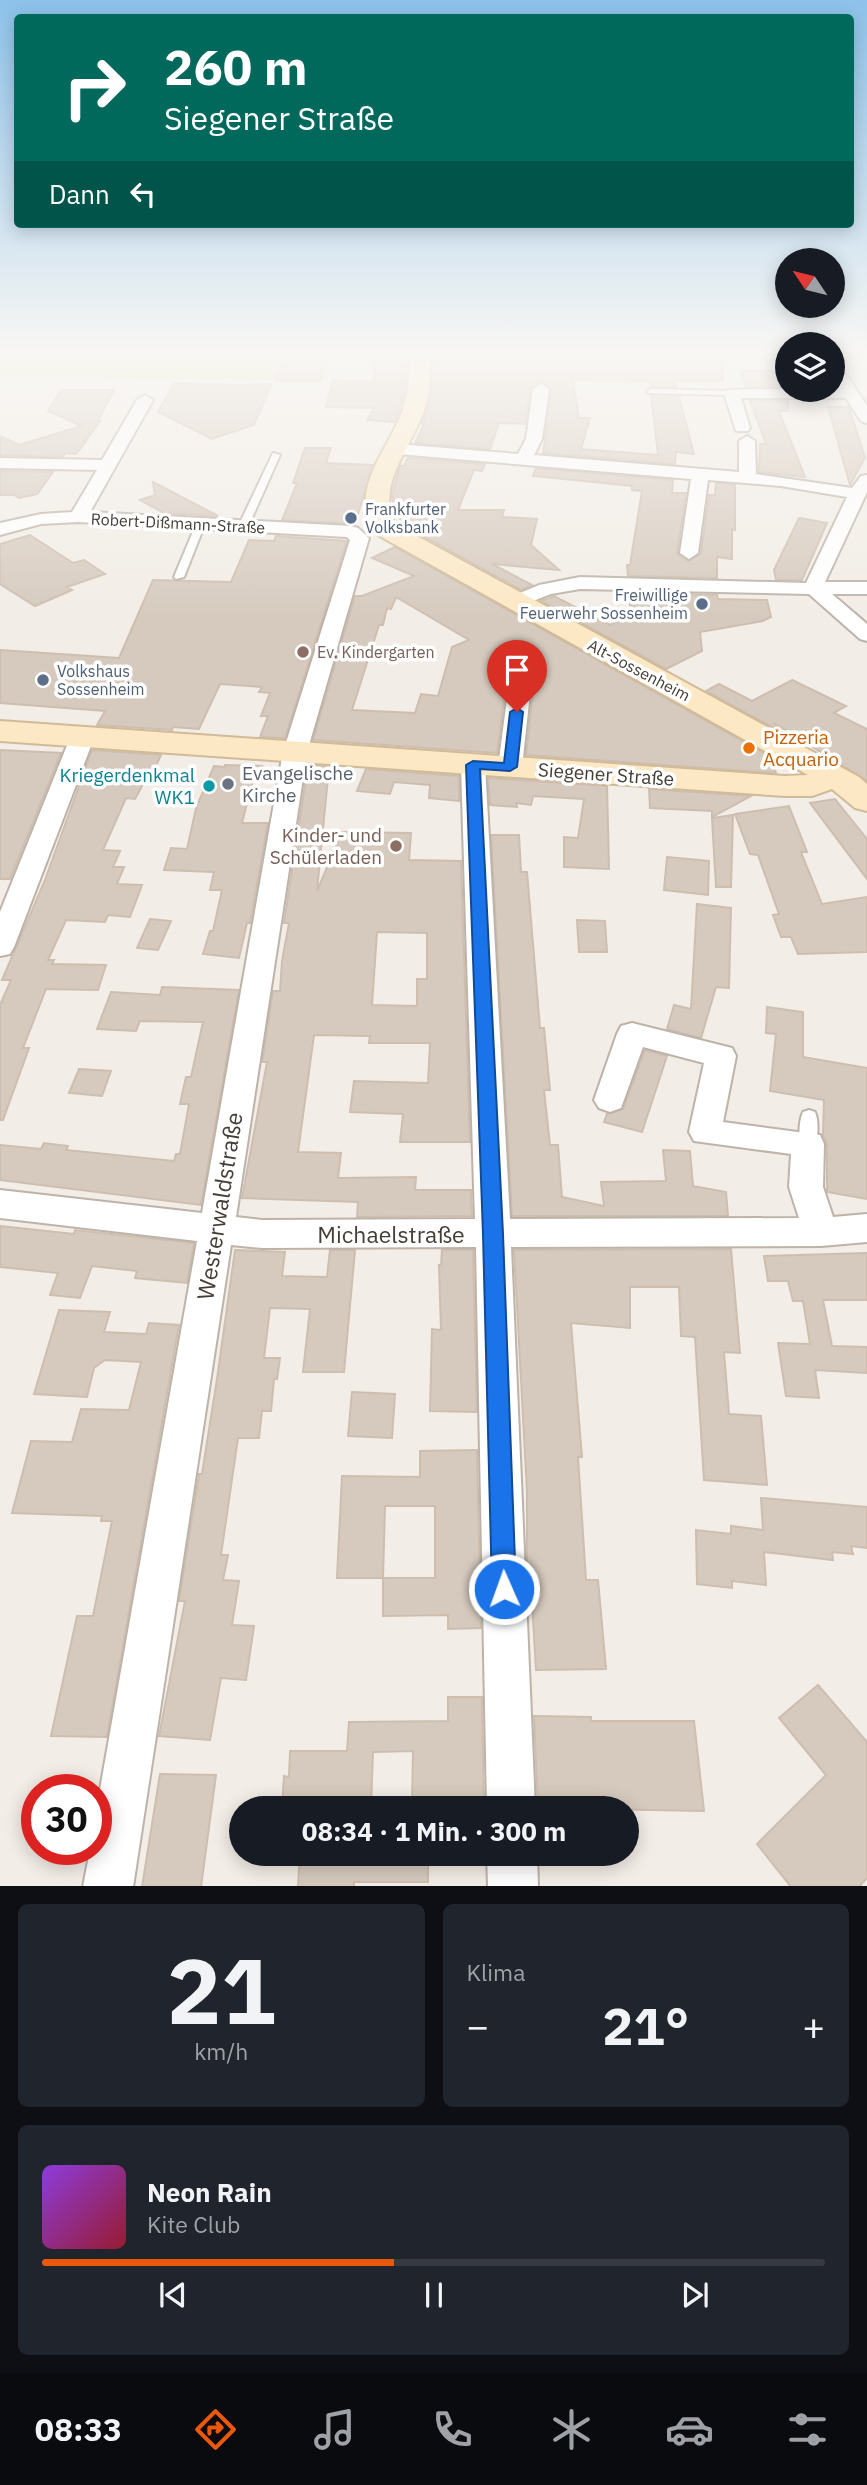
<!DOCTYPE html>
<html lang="de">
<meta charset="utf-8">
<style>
:root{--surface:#171b24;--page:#20242c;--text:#f1f3f6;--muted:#9ea1a6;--line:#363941;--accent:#ea580c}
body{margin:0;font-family:"IBM Plex Sans",sans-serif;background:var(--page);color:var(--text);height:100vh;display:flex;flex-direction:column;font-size:26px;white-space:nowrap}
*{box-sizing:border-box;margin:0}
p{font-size:23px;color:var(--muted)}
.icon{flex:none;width:38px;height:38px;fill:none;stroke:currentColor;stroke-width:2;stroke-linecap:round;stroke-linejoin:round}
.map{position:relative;height:1886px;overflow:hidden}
.panel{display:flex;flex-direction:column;gap:18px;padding:18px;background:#0d0f14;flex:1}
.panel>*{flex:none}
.guide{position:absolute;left:14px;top:14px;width:840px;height:214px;border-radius:7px;box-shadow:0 4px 18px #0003;background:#00695c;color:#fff;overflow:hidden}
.needle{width:46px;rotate:305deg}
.controls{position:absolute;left:775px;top:248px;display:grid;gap:14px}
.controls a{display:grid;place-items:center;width:70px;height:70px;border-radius:50%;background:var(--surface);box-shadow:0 4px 18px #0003;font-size:35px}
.speed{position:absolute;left:21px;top:1774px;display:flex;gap:14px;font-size:35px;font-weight:700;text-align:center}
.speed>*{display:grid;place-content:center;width:91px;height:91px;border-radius:50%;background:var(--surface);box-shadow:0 4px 18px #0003;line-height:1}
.speed .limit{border:10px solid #d22;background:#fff;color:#111}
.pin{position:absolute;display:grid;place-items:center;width:60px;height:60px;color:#fff;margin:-72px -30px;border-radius:50% 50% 50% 0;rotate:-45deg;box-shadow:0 0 7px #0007}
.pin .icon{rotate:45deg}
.me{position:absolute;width:77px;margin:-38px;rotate:358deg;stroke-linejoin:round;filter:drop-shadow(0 0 5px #0008)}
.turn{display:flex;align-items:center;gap:24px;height:147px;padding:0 35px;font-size:32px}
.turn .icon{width:91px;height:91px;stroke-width:2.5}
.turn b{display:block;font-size:49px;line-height:60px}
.then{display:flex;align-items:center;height:66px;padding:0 35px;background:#0003;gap:14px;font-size:26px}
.big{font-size:52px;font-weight:800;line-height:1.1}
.panel .tile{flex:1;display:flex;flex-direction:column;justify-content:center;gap:10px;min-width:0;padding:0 24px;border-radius:10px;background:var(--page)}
.panel .dial{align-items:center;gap:0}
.dial b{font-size:91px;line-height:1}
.song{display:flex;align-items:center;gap:21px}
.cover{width:84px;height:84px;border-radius:10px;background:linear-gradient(135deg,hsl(270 70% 55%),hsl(350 70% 35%))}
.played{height:7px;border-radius:4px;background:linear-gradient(90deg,var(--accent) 45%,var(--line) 45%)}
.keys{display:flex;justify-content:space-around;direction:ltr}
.heat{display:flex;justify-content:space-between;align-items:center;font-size:38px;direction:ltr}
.panel .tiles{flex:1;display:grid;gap:18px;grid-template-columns:1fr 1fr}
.tile:last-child{grid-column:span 2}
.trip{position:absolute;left:229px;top:1796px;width:410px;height:70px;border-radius:35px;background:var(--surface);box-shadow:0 4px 18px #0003;font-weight:800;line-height:70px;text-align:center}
.dock{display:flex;height:112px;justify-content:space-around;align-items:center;background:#090b0e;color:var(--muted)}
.dock .icon{width:49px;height:49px}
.dock .on{color:var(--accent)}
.dock b{font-size:32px;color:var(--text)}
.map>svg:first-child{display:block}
.green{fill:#d3e5b0}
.building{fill:#d6cabe;stroke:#cebeaf;stroke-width:2;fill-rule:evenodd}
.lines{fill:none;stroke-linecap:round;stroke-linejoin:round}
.service-casing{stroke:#bdb3a9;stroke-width:4}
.minor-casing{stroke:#bdb3a9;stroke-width:4}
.secondary-casing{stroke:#d0ba97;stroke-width:4}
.service{fill:#fff;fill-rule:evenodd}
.minor{fill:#fff;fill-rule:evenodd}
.secondary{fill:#fce8c5;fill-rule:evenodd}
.route{fill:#1a73e8;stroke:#114b97;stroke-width:2}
.service-dot{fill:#5c6f8a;stroke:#fff;stroke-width:2.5}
.education-dot{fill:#8d6e63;stroke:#fff;stroke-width:2.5}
.food-dot{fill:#e8710a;stroke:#fff;stroke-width:2.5}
.worship-dot{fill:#6b7280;stroke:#fff;stroke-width:2.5}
.culture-dot{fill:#0f9aa8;stroke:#fff;stroke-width:2.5}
.labels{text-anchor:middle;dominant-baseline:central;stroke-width:7;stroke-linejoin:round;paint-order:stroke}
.far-service-label{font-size:16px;fill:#4e5e75;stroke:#fff;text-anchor:start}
.far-street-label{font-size:16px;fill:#443d35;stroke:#fff}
.far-education-label{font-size:16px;fill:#785e54;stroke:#fff;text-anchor:start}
.food-label{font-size:19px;fill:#c56008;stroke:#fff;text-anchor:start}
.worship-label{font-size:19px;fill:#5b616d;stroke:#fff;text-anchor:start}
.street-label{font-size:19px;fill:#443d35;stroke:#fff}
.culture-label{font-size:19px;fill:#0d838f;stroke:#fff;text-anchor:end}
.education-label{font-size:19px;fill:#785e54;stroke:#fff;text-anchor:end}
.near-street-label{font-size:23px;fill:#443d35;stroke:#fff}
</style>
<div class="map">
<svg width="867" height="1887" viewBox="0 0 867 1887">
<rect width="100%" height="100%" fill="#f2ede6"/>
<path class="green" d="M0,355H329L324,381L0,376Z"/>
<path class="building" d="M286,355H327L320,381H275Z
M377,355H407L404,395L395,422L367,420L374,408L326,407L333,380L373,382Z
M432,355H722L723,381H674L676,387H650L649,381L573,380L579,418H590L581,449L658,455L651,396H679L694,454L676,452L675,464L543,453L552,389L542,382L530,389L525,424L499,423L490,449L415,443L424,424H422L431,395Z
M740,371H788V386L746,387Z
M174,383L237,385L272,384L254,425L212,439L158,412Z
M61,390H114L97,422L100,421L81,448L76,454L65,453L63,457L0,455V436L19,445L82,426L48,411Z
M750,401H788V411H779L805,477L759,472L760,444H766Z
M828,407H849L865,458L850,485Z
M305,448H331L326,463L373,465L355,524L282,520L297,483H293Z
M408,458L485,464L482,471L474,470L458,510H504L502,517L537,519L531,545L559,570L492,564L532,585L521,590L403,525L393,505L392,495L400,466H404Z
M536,468L673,480L672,493H686L677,553L688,561L701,553L709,495H715L716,483L735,485V530L732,529V559L717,557V578L628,576L627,565H630L642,491L632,490V486L533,476Z
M0,471L53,472L37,494L19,498L14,495H0Z
M153,482L218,516L164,513L140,500L155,495Z
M799,518L827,523L802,580H776L774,570Z
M30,535L73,563L84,560L105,574L67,587L72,590L35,606L0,584V544Z
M276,536L347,541L285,738L260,737L268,716H261L270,693L259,692L262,687L220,684L199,729L173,727L172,730L97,725L105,711L0,703V650L119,658L153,580L231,582L249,540L274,541Z
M395,547L769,756L776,773L526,755L534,684L530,678L521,674L511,676L506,684L497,753L313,740L355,596H362L414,576L372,558ZM396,597L469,640L452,647L438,696L421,694L415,713L352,710L379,625H383L387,608L391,609Z
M629,593L717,595L718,599L767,600L771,617L763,621L700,632L702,651L666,669L541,601L554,596L610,625L631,615Z
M792,680L846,706L834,713L867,729V781L774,723L781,732L706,691L719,684L752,701Z
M0,750L61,753L10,879H0Z
M92,750L161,755L151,777H147L135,799L126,798L103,850L120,851L113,867H124L117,884L142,885L130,917L108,915L105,922L66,920L48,960H54L52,964L106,965L98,990L46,989L23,1048H29L3,1120H0V1005L11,980H2L45,880Z
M225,765L262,766L253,780L242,823H268L250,923H247L239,958L203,954L210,931H213L222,890H210L214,872L164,870L171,848L187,849L196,808L214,766L225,767Z
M308,765L329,767L317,891L342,832L411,833L409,860L461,861L470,1142H400L403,1114L350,1112L354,1081L428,1083L430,1043H369L370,1036L314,1035L298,1152L341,1153L338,1178L416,1177L415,1190H471L472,1216L357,1217L358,1202L242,1198L267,1062H262L273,991H280L282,961L289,923H284ZM377,932L427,933V979H417V1006L372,1005Z
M366,769L459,776V801L429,798L430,785L394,782L390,794L357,791Z
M488,778L607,786L609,869L564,867V837L578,838L584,799L533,796L531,805L516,803L517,807L490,805Z
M649,789L751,796L712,817V811L650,808Z
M835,799L867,839V879L810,803Z
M789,806L807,852H801L822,904L867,897V952L798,954L791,937H781L773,915L779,914L758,855L750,854L735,814Z
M733,815L731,887H716L712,818Z
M491,835H519L521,872H527L540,1028H544L550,1090H544L550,1145H558L562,1197L604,1206L601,1182L666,1181L663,1150L690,1151L693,1186L726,1192L728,1216H512Z
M667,857L709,861L708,895L664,890Z
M697,904L731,908L729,988L716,987L701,1038L667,1029L674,1005L691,1009Z
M150,919L171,921L158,950L137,948Z
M577,920L605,921L607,952H579Z
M162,987L239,990L201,1205L0,1180V1145L41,1149L44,1143L68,1146L66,1150L174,1161L176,1154H180L189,1104H180L186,1077H191L203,1022L140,1021L136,1031L97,1029L111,992L160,995Z
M767,1007L803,1012V1057L867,1068V1199L827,1192V1144L823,1135L824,1100L770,1091L776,1034L766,1033Z
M645,1050L667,1056L642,1132L604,1122L607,1114L623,1109Z
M79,1069L111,1071L102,1096L69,1093Z
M0,1226L74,1234L75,1230L194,1243L187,1283L135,1278L137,1271L92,1266L80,1298L50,1295L58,1273L0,1267Z
M731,1249L740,1353L724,1352L729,1414L761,1416L767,1485L704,1480L695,1337L681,1336L679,1287H630V1328L571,1323L582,1457H578L586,1580H598L606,1669L536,1670L530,1566H527V1491L514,1250Z
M235,1250L285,1252L282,1276L327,1277L330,1250H355L344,1372H303L310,1309L270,1308L264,1358H280L277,1379H274L271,1411H262L259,1438H238L221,1555H228L223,1580L239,1581L232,1625L254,1626L246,1680L221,1678L210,1740L159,1736L185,1601H179L199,1474H202L217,1379Z
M442,1250H473L477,1412L430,1411L432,1329L441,1330L439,1265H441Z
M867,1253V1300H823L832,1346L867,1347V1373L815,1370L819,1398L786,1396L778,1343L810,1344L803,1301H793L788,1281H768L764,1256Z
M59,1310L110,1312L104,1332L146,1334L149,1323L179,1325L107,1737L51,1736L77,1616H93L112,1521H101L102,1516L12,1513L31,1441L72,1442L81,1409L129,1410L141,1362L105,1360L94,1368L87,1397L34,1394Z
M352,1392L395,1394L392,1438L348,1436Z
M477,1450L481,1628L448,1629V1615L383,1616V1578H337L342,1476L420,1477V1451ZM385,1506H435V1578H383Z
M761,1498L867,1507V1548L851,1546L853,1554L832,1552L833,1560L764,1552L766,1585L732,1581V1588L697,1584L696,1530L731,1534V1526L763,1530Z
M818,1685L867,1742V1878L859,1887H791L757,1844L826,1775L779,1718Z
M448,1697H482L484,1808H412L413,1751L373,1752L371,1808H282L284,1776L289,1777L290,1751H347L349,1722L448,1721Z
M534,1716L591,1717V1721H694L704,1811L538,1808Z
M160,1774L216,1775L201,1887H142Z
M300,1853H428V1882H354V1887H298Z"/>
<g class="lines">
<defs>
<path id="service" d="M651,389L732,391L736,393L732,395L648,393L647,391Z
M273,453L280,455L248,527L240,529L238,527Z
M197,522L205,524L184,577L176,579L174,577Z
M809,1110L815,1112C819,1121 818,1139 814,1148L808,1150L802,1148C798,1139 799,1121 803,1112Z"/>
<path id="minor" d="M833,361L838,362L867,406V423L861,421L846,398H741L750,428L748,431H736L724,393L727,390L840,388L833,377Z
M541,384L549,389L542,439L534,455L739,472V441L747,436L755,441L756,474L852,488L861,476L867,475V492L825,582H867V594H832L867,624V641L860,639L809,594L580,589L551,594L515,608L508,606L505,602L508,598L539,585L580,577L806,583L847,497L781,486L708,480L698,553L689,559L680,553L691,479L397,454L389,449L397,444L518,454L526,439L533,389Z
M145,395L153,400L90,512L351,526L358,528L369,538L307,752L236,1217L262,1220L475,1219L461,765L465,760H481L485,765L510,1219L799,1218L789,1187L791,1154L694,1141L689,1132L704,1063L643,1047L621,1108L610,1112L599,1108L594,1100L617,1034L621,1026L632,1023L732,1048L736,1056L723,1122L820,1135L824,1144L823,1187L833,1217L867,1214V1242L821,1246L511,1247L535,1808H487L476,1247L262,1248L231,1245L133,1887H83L90,1850H96V1812L197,1241L0,1218V1190L202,1213L283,752L350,540L347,537L78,522L41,524L0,535V523L41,514L72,512L97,470L0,468V458L102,460L137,400Z
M520,677L528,679L531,684L522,767L518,772L510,774L502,772L498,767L509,684L512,679Z
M82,731L90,733L94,738L14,947L10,954L0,956V912L70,738L74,733Z
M487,1853H537L538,1887H488Z"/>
<path id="secondary" d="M409,355H429C431,372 430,391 425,408C413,445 375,485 395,524L859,777L867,784V811L855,808L832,789L812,796H785L0,741V721L785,776L808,775L376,534C346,491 389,450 403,409C409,392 410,373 409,355Z"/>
</defs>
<use href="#service" class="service-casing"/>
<use href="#minor" class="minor-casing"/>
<use href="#secondary" class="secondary-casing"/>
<use href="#service" class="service"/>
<use href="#minor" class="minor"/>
<use href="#secondary" class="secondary"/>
</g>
<linearGradient id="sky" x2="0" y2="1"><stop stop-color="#8dc2ea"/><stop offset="0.57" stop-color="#f9f7f4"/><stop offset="1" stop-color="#f9f7f4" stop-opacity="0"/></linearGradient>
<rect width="867" height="619" fill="url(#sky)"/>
<path class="route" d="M517,708L523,712L517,767L510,771L480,769L503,1234L516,1589L513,1598L504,1601L495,1598L492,1589L483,1234L466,765L473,761L504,763L510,712Z"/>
<g class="service-dot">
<circle cx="351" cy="518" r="7"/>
<circle cx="702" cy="604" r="7"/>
<circle cx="43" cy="680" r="7"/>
</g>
<g class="education-dot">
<circle cx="303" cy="652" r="7"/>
<circle cx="396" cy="846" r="7"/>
</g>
<circle class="food-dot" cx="749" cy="748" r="7"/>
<circle class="worship-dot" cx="228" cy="784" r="7"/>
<circle class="culture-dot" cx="209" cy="786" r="7"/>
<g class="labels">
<g class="far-service-label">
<text x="365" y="509">Frankfurter<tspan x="365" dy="18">Volksbank</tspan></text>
<text x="688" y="595" text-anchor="end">Freiwillige<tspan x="688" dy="18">Feuerwehr Sossenheim</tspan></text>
<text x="57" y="671">Volkshaus<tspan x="57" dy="18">Sossenheim</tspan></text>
</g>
<g class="far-street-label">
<text transform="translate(178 523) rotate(3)">Robert-Dißmann-Straße</text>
<text transform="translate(639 670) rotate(28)">Alt-Sossenheim</text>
</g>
<g class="far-education-label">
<text x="317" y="652">Ev. Kindergarten</text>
</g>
<g class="food-label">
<text x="763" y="737">Pizzeria<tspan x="763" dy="22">Acquario</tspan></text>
</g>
<g class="worship-label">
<text x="242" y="773">Evangelische<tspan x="242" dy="22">Kirche</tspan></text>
</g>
<g class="street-label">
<text transform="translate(606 774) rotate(4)">Siegener Straße</text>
</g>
<g class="culture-label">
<text x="195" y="775">Kriegerdenkmal<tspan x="195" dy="22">WK1</tspan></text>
</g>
<g class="education-label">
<text x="382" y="835">Kinder- und<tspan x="382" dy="22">Schülerladen</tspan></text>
</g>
<g class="near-street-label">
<text transform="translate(219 1206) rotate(-81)">Westerwaldstraße</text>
<text x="391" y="1234">Michaelstraße</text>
</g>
</g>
</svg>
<div class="controls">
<a><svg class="needle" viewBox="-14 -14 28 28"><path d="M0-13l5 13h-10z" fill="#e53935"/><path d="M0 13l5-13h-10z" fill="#9ea1a6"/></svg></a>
<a><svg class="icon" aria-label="layers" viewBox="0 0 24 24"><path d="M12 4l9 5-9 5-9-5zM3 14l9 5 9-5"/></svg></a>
</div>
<div class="speed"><div class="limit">30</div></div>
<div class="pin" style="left:517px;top:712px;background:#d93025"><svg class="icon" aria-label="arrive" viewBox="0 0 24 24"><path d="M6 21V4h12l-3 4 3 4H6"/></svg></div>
<svg class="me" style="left:504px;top:1589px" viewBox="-20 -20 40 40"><circle r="17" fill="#1a73e8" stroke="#fff" stroke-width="3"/><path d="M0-11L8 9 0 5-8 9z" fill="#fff"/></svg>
<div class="trip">08:34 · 1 Min. · 300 m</div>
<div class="guide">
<div class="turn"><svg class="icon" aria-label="right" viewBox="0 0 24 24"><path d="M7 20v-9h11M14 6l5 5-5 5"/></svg><div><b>260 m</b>Siegener Straße</div></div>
<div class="then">Dann<svg class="icon" aria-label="left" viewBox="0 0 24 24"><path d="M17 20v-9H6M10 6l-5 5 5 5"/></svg></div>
</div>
</div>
<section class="panel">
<div class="tiles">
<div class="tile dial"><b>21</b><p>km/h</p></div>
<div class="tile"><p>Klima</p>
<div class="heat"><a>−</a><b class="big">21°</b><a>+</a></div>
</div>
<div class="tile">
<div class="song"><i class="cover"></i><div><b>Neon Rain</b><p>Kite Club</p></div></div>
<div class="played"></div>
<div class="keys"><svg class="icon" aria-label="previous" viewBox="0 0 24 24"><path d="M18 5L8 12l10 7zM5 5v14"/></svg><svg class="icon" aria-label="pause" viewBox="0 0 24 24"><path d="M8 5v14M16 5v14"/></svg><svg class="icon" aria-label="next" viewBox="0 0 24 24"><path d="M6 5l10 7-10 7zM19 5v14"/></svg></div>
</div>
</div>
</section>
<nav class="dock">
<b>08:33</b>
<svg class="icon on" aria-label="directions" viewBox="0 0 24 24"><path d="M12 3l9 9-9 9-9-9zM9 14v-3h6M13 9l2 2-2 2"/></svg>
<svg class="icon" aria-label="music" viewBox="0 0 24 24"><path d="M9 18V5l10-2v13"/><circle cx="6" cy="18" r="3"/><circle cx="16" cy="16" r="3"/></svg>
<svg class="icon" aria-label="phone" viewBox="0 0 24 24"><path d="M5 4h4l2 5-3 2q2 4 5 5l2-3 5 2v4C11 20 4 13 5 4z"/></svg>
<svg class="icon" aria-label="climate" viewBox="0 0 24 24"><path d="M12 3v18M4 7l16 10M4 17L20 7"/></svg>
<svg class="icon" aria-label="car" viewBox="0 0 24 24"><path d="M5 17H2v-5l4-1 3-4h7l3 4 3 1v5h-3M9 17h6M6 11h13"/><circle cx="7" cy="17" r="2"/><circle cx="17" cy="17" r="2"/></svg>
<svg class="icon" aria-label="filters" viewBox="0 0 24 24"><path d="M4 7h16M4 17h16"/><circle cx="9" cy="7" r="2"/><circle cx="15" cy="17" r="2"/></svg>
</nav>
